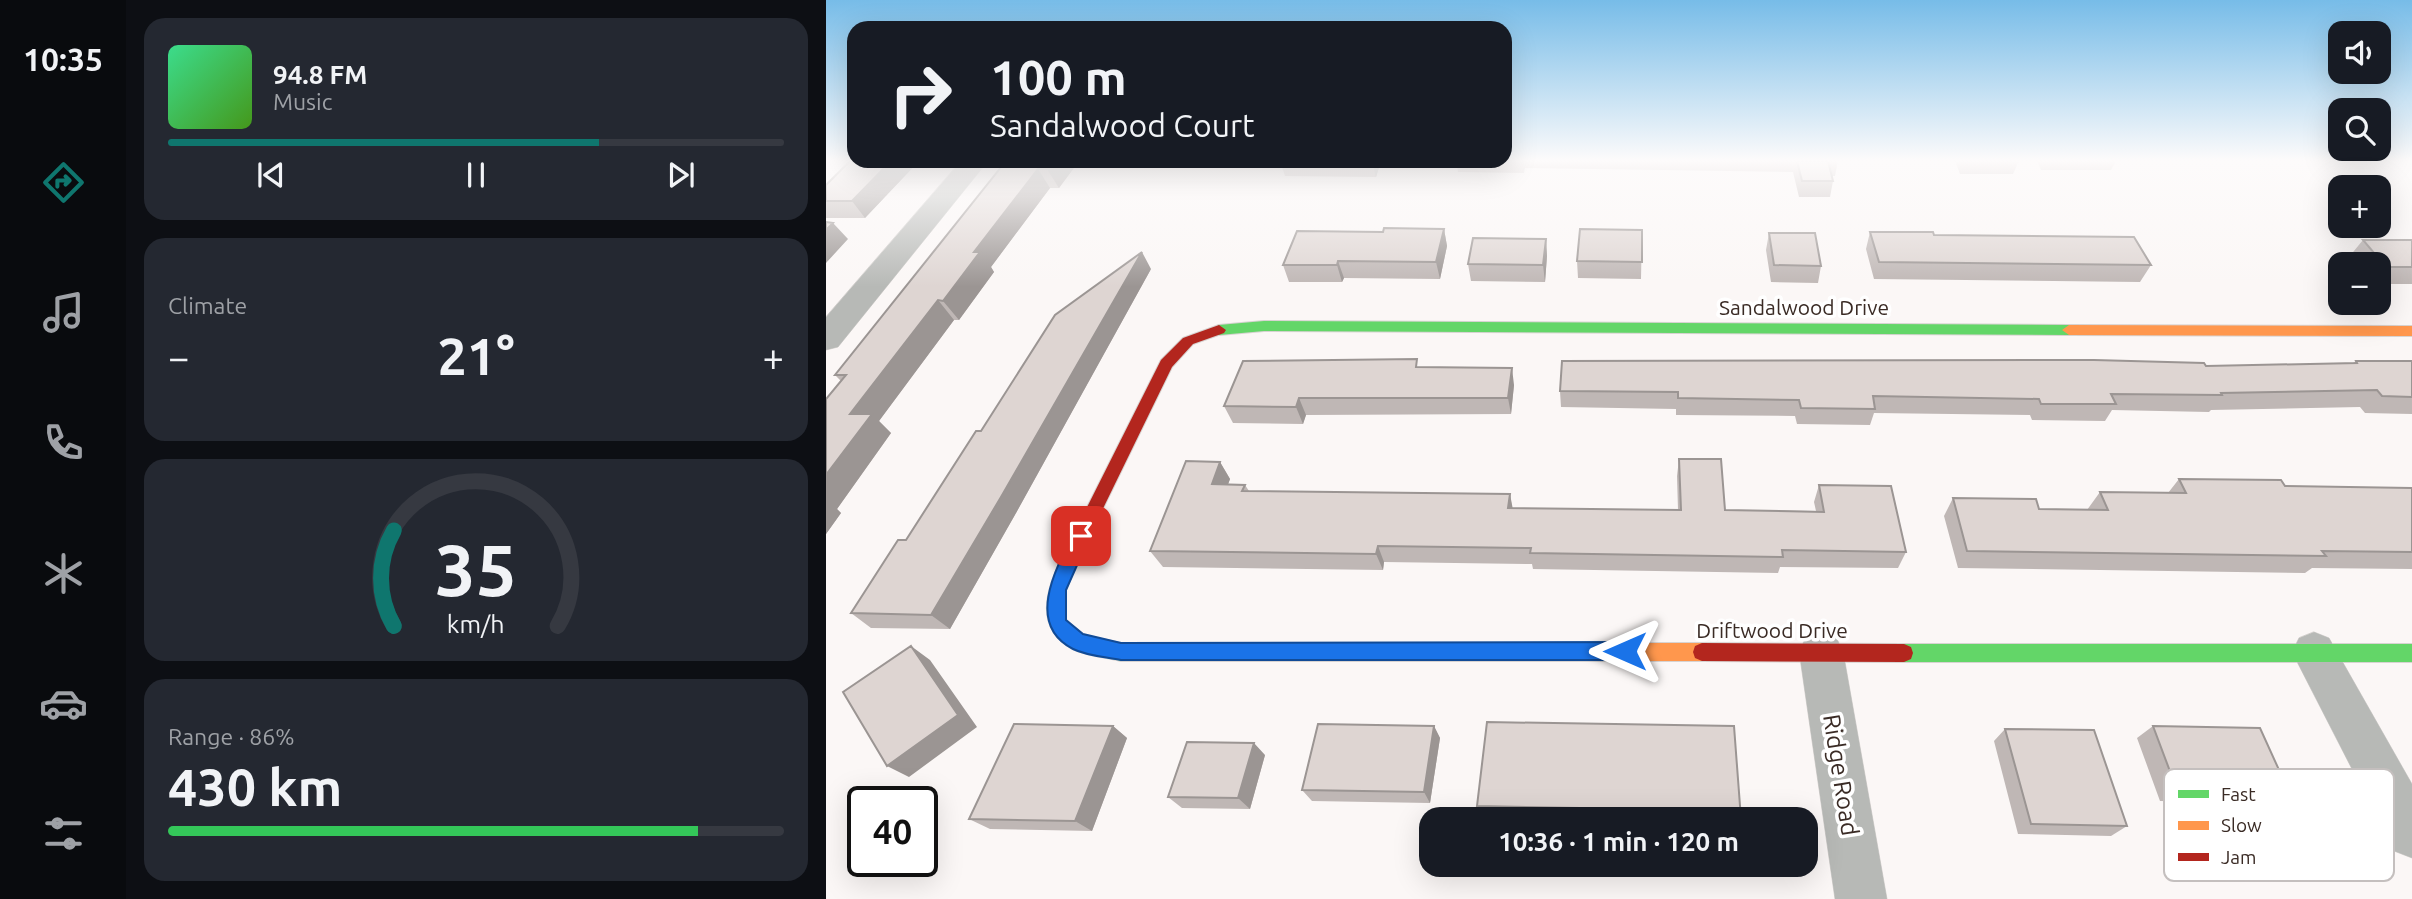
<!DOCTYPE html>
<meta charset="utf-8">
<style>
:root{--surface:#171b24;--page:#242831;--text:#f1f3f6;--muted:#9ea1a6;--line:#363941;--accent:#0f766e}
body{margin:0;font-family:Ubuntu,sans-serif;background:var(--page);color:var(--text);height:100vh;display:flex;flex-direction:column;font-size:26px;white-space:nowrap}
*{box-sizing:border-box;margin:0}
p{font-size:23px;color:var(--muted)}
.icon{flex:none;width:38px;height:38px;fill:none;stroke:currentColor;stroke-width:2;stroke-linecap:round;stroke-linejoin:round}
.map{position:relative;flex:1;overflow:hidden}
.sheet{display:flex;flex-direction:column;gap:18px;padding:18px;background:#0d0f14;width:700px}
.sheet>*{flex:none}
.guide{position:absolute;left:21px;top:21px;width:665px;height:147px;border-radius:21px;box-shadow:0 7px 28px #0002;background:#171b24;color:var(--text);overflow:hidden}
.buttons{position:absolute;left:1502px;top:21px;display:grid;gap:14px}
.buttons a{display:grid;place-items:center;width:63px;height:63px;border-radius:14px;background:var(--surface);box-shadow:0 7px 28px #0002;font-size:35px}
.speed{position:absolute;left:21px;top:786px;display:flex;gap:14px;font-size:35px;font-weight:700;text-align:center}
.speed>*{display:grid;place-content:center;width:91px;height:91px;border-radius:50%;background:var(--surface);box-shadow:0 7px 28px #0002;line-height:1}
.speed .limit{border:4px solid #111;border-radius:10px;background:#fff;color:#111}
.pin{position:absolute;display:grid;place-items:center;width:60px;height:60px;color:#fff;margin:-30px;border-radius:14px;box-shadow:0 4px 10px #0006}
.me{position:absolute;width:77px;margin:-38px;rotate:270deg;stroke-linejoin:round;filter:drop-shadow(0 0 5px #0008)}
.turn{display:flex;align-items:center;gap:24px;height:147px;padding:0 28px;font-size:32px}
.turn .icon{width:91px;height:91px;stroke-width:2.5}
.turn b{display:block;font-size:49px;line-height:60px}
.big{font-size:52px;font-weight:600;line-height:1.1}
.sheet .widget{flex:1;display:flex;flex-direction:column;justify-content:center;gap:10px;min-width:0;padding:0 24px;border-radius:21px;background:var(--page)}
.sheet .dial{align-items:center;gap:0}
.dial svg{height:182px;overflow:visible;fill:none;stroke:var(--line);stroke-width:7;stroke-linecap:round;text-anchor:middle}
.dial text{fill:var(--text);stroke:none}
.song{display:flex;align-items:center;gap:21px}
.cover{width:84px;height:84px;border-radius:10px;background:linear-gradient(135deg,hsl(150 70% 55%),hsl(100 70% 35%))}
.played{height:7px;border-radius:4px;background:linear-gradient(90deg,var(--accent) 70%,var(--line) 70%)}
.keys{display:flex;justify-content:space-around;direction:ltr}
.heat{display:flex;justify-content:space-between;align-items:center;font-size:38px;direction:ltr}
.charge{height:10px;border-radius:5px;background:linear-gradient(90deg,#34c759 86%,var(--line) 0)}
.trip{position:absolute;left:593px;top:807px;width:399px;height:70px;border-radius:21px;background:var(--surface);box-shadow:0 7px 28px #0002;font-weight:600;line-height:70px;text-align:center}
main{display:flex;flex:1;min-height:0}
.tab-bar{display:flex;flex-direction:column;width:126px;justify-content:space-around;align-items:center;background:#090b0e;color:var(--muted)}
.tab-bar .icon{width:49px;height:49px}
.tab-bar .selected{color:var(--accent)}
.tab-bar b{font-size:32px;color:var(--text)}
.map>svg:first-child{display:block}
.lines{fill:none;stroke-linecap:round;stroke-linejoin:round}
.street-casing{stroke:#d7d3d1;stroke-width:1}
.fast-casing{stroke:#d7d3d1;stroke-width:2}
.slow-casing{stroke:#d7d3d1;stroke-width:2}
.jam-casing{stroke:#d7d3d1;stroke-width:2}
.street{fill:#b7b9b6;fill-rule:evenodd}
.fast{fill:#63d668;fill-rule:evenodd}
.slow{fill:#ff974d;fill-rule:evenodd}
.jam{fill:#b3261e;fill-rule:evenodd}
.wall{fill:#bfb7b5}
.shaded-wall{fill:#9b9593}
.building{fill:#ded5d2;stroke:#9b9593;stroke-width:2}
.route{fill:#1a73e8;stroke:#114b97;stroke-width:2}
.labels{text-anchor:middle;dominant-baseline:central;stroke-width:7;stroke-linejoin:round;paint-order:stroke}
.street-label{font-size:21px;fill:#3a2b25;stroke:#fff}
.near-street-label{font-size:24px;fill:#3a2b25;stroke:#fff}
.key{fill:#fff;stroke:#c4bfbe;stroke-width:2}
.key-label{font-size:19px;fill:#3a2b25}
</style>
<main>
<nav class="tab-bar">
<b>10:35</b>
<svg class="icon selected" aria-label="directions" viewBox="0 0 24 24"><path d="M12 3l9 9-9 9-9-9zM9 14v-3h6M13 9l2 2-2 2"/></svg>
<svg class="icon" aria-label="music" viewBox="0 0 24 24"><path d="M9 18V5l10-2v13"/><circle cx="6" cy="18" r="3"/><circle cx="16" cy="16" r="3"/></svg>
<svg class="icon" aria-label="phone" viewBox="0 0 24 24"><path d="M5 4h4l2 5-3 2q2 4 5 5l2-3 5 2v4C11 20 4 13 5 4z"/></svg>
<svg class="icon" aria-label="climate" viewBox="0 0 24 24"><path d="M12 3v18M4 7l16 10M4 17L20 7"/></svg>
<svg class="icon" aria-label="car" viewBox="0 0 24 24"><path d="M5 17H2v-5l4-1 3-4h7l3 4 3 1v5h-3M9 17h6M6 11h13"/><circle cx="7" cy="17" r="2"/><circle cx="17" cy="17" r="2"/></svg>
<svg class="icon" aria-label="filters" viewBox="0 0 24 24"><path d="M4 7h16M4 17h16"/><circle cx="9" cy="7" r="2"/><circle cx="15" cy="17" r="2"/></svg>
</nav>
<section class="sheet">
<div class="widget">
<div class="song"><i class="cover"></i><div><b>94.8 FM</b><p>Music</p></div></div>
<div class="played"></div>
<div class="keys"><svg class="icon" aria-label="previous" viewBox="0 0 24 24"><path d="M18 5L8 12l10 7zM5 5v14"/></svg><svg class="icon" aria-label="pause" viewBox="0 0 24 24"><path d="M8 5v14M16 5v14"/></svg><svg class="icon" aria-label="next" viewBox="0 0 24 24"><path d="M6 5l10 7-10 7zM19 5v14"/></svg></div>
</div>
<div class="widget"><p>Climate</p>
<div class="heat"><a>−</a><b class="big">21°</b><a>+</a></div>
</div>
<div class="widget dial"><svg viewBox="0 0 100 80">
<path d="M14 69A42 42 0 1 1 86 69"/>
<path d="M14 69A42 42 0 0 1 14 27" stroke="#0f766e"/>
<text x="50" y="56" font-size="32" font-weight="700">35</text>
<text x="50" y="72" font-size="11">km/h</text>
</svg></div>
<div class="widget"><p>Range · 86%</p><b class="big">430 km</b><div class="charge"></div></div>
</section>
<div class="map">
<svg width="1586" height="899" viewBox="0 0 1586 899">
<rect width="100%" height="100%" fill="#fbf7f6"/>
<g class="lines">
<defs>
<path id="street" d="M135,161H162L12,347L0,350V317Z
M995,631L1010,637L1017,651L1061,899H1009L973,651L980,637Z
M1488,632L1503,638L1586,784V858L1568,851L1466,652L1473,638Z"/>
<path id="fast" d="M438,321L1243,325L1250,330L1243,335L438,331L393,335L386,330L393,325Z
M242,555L248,558L251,563L240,590V620L257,635L295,643H617L624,646L626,652L624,658L617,661H295C280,657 260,656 247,649C208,628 220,590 236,558Z
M1078,644H1586V662H1078L1071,659L1069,653L1071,647Z"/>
<path id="slow" d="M1243,325L1586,326V336L1243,335L1236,330Z
M617,643H876L883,646L885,652L883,658L876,661H617L610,658L608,652L610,646Z"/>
<path id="jam" d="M393,325L400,330L398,333L367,344L346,367L248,568L242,571L236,568L233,563L335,360L357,338Z
M876,643L1078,644L1085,647L1087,653L1085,659L1078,662L876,661L869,658L867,652L869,646Z"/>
</defs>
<use href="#street" class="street-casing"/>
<use href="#fast" class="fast-casing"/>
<use href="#slow" class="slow-casing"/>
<use href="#jam" class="jam-casing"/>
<use href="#street" class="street"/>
<use href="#fast" class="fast"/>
<use href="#slow" class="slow"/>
<use href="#jam" class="jam"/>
</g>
<path class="wall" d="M24,161H93L39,218H0V185Z
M180,161H253L233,188H224L165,267L168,272L133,320H128L53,421L65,433L11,509L15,513L0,534V399L15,381L9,375Z
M311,161H361L356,168H315Z
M454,161H555L550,177L459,176Z
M630,161H1012L1009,176H1006L1007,181L1004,197H973L967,172L699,168L698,173L632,172Z
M1129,161H1193L1187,174H1134Z
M1211,161H1290L1285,170H1215Z
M618,229L621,246L614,279L518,278L516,282H463L457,265L557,232Z
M816,230L815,279L752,278L751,261Z
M1044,232L1108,235L1325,265L1314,282L1048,279L1040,249Z
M943,233L995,266L992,283L945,282L940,250Z
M720,239L721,256L719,282L645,281L642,264Z
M1537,240H1586V284H1552V264H1530L1523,257Z
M325,269L190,513L124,629L45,628L25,613L80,540L155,431Z
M1530,361H1586V414L1539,413L1534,407L1385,410L1383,412L1286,410L1279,421L1206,420L1204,415L1048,413L1044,425L971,424L969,416L850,415V409L735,407L734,391L1380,366L1527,363Z
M593,367L688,385L685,414L480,415L477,424L407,423L398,406Z
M853,459L899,510L990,511L988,502L993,485L1080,552L1072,568L954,567L952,573L707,569L706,564L558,562L557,570L337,567L324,551L394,462L404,479L402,484L419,485L423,491L684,494L686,508L852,510L851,476Z
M1353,479L1459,486L1586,488V569L1486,568L1479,573L1132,568L1118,516L1127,498L1213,509L1261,510L1274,492L1342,493Z
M661,722L915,819H656L651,806Z
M287,726L301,738L266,831L164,829L143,819Z
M608,726L614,738L604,803L486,801L476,790Z
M1327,726L1463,792L1443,803L1334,801L1311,738Z
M1179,729L1301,826L1285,836L1192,834L1168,741Z
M439,755L424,809L356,808L342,797Z"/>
<path class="shaded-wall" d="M65,161H93L39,218L26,201Z
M227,161H253L233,188L221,169Z
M353,161H361L356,168Z
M546,161H555L550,177Z
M212,169L224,188L165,267L168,272L133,320L117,301L148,252Z
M7,223L22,239L0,263V230Z
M618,229L621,246L614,279L610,262Z
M720,239L721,256L719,282L717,265Z
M316,252L325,269L190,513L124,629L105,615Z
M512,261L518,278L516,282L511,265Z
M112,300L128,320L53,421L65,433L11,509L15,513L0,534V475L24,414Z
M686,368L688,385L685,414L682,398Z
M473,398L480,415L477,424L470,407Z
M394,462L404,479L396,501L386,484Z
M684,494L687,510L682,508Z
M552,546L558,562L557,570L550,554Z
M85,646L104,660L151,727L83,777L61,766Z
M287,726L301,738L266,831L249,821Z
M608,726L614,738L604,803L598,792Z
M428,743L439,755L424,809L412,798Z"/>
<path class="building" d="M24,161H65L26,201H0V185Z
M180,161H227L221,169H212L148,252H154L117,301L112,300L24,414H46L0,475V399L20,375H9Z
M971,161H1002L1007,181H976Z
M0,222L7,223L0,230Z
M558,228L618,229L610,262L512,261L511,265H457L471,231L557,232Z
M754,229L816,230V262L751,261Z
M1044,232H1107L1108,235L1308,237L1325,265L1053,262Z
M943,233H989L995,266L948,265Z
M647,238L720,239L717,265L642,264Z
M1537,240H1586V267H1560Z
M316,252L175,497L105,615L25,613L72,540H80L150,431H155L229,315Z
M591,359L590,367L686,368L682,398H473L470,407L398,406L417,361Z
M1268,360L1378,363L1380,366L1531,363L1530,361H1586V397L1556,396L1551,390L1395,393L1396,395L1285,394L1290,404H1215L1213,399L1047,396L1049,409L975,408L973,400L852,398V392L734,391L736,361Z
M853,459H895L899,510L998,512L993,485L1065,486L1080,552L956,550L957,557L704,553L705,548L552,546L550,554L324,551L360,461L394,462L386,484L419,485L416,491L684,494L682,508L855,510Z
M1353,479L1455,480L1459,486L1586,488V552L1496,551L1500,556L1141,551L1127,498L1210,499L1213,509L1282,510L1274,492L1360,493Z
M85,646L132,715L61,766L17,692Z
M661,722L908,726L915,819H809V809L651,806Z
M188,724L287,726L249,821L143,819Z
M492,724L608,726L598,792L476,790Z
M1327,726L1434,728L1463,792L1351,790Z
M1179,729L1268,730L1301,826L1205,824Z
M361,742L428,743L412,798L342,797Z"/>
<linearGradient id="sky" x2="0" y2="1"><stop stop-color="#77bce8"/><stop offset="0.56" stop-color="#fdfbfb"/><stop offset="1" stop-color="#fdfbfb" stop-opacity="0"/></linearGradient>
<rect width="1586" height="287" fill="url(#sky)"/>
<path class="route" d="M255,528L261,531L264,536L240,590V620L257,634L295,643L799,642L805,645L808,651L805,657L799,660H295C280,657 261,656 247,649C198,624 231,566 249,531Z"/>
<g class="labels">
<g class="street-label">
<text x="978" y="307">Sandalwood Drive</text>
<text x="946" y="630">Driftwood Drive</text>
</g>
<g class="near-street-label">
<text transform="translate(1015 775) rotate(81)">Ridge Road</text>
</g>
</g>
<rect x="1338" y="769" width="230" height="112" rx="10" class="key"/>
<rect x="1352" y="790" width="31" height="8" fill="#63d668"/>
<rect x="1352" y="821" width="31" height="9" fill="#ff974d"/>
<rect x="1352" y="853" width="31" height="8" fill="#b3261e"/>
<g class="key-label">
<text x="1395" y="801">Fast</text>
<text x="1395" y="832">Slow</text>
<text x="1395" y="864">Jam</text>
</g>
</svg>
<div class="buttons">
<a><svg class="icon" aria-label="sound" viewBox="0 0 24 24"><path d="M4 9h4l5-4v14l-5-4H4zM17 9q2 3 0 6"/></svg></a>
<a><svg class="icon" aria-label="search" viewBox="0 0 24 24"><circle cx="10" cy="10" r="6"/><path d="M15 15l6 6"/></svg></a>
<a>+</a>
<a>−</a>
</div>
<div class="speed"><div class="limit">40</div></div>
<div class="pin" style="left:255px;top:536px;background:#d93025"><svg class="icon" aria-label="arrive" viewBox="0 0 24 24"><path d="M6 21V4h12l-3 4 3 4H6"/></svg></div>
<svg class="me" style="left:799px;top:651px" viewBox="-20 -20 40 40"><path d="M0-17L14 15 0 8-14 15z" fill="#1a73e8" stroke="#fff" stroke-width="4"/></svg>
<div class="trip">10:36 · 1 min · 120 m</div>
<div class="guide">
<div class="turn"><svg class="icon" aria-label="right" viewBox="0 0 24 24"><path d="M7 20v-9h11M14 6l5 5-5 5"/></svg><div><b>100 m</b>Sandalwood Court</div></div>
</div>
</div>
</main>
